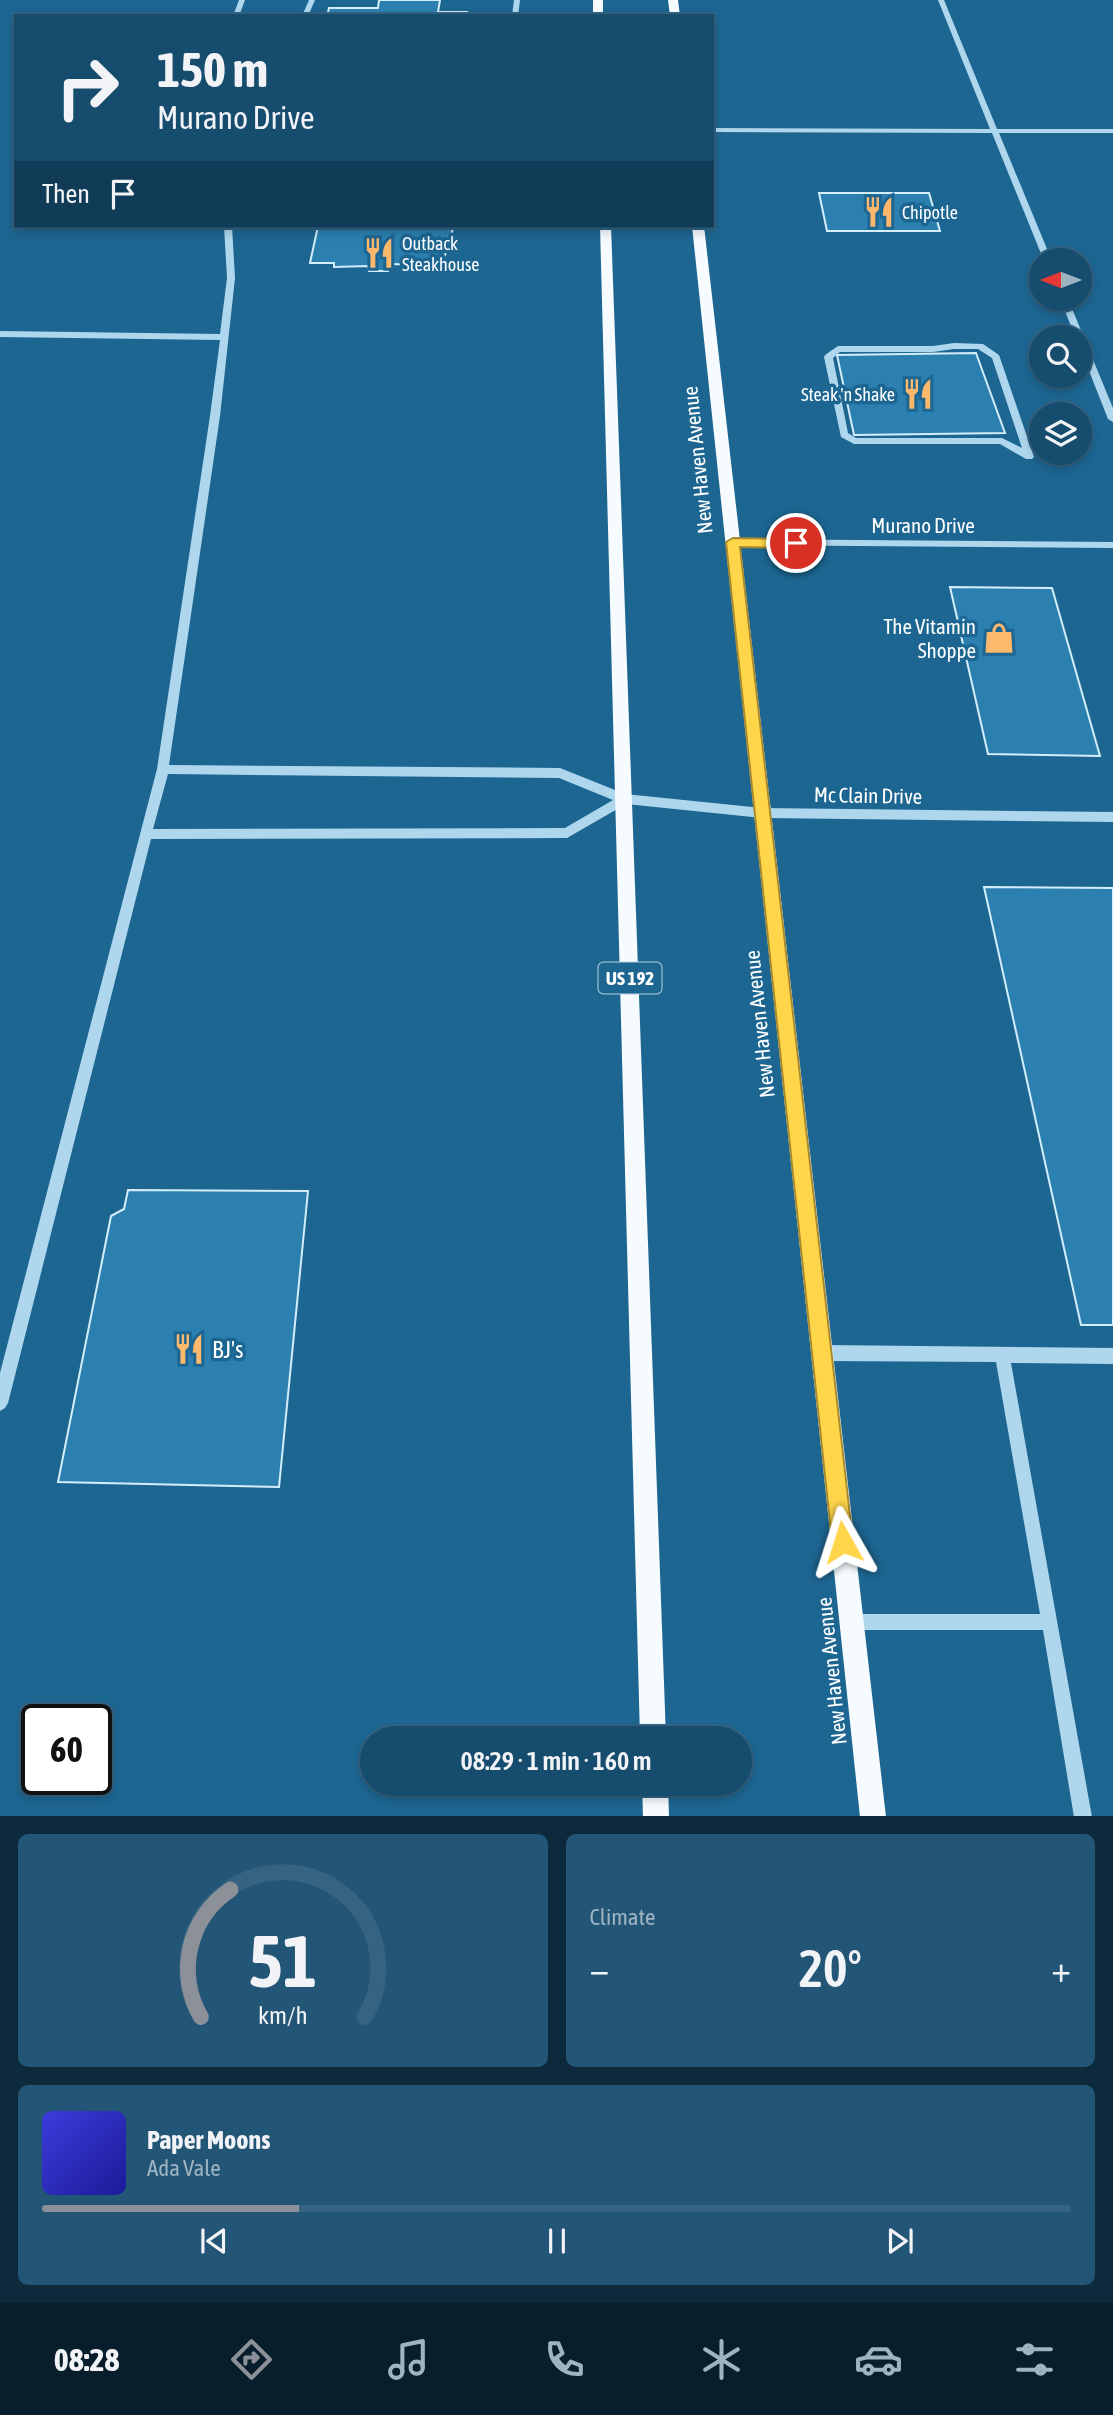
<!DOCTYPE html>
<meta charset="utf-8">
<style>
:root{--surface:#164c6e;--page:#235676;--text:#f1f3f6;--muted:#9eb4c2;--line:#356381;--accent:#8c9099}
body{margin:0;font-family:"Asap Condensed",sans-serif;background:var(--page);color:var(--text);height:100vh;display:flex;flex-direction:column;font-size:26px;white-space:nowrap}
*{box-sizing:border-box;margin:0}
p{font-size:23px;color:var(--muted)}
.icon{flex:none;width:38px;height:38px;fill:none;stroke:currentColor;stroke-width:2;stroke-linecap:round;stroke-linejoin:round}
.map{position:relative;height:1816px;overflow:hidden}
.sheet{display:flex;flex-direction:column;gap:18px;padding:18px;background:#0c2a3c;flex:1}
.sheet>*{flex:none}
.guide{position:absolute;left:14px;top:14px;width:700px;height:214px;border-radius:0px;box-shadow:0 4px 10px #0003,0 0 0 2px var(--line);background:#164c6e;color:var(--text);overflow:hidden}
.needle{width:46px;rotate:270deg}
.fabs{position:absolute;left:1029px;top:248px;display:grid;gap:14px}
.fabs a{display:grid;place-items:center;width:63px;height:63px;border-radius:50%;background:var(--surface);box-shadow:0 4px 10px #0003,0 0 0 2px var(--line);font-size:35px}
.speed{position:absolute;left:21px;top:1704px;display:flex;gap:14px;font-size:35px;font-weight:700;text-align:center}
.speed>*{display:grid;place-content:center;width:91px;height:91px;border-radius:50%;background:var(--surface);box-shadow:0 4px 10px #0003,0 0 0 2px var(--line);line-height:1}
.speed .limit{border:4px solid #111;border-radius:10px;background:#fff;color:#111}
.pin{position:absolute;display:grid;place-items:center;width:60px;height:60px;color:#fff;margin:-30px;border:4px solid #fff;border-radius:50%;box-shadow:0 2px 7px #0007}
.me{position:absolute;width:77px;margin:-38px;rotate:354deg;stroke-linejoin:round;filter:drop-shadow(0 0 5px #0008)}
.turn{display:flex;align-items:center;gap:24px;height:147px;padding:0 28px;font-size:32px}
.turn .icon{width:91px;height:91px;stroke-width:2.5}
.turn b{display:block;font-size:49px;line-height:60px}
.then{display:flex;align-items:center;height:66px;padding:0 28px;background:#0003;gap:14px;font-size:26px}
.big{font-size:52px;font-weight:600;line-height:1.1}
.sheet .card{flex:1;display:flex;flex-direction:column;justify-content:center;gap:10px;min-width:0;padding:0 24px;border-radius:10px;background:var(--page)}
.sheet .dial{align-items:center;gap:0}
.dial svg{height:182px;overflow:visible;fill:none;stroke:var(--line);stroke-width:7;stroke-linecap:round;text-anchor:middle}
.dial text{fill:var(--text);stroke:none}
.song{display:flex;align-items:center;gap:21px}
.cover{width:84px;height:84px;border-radius:10px;background:linear-gradient(135deg,hsl(240 70% 55%),hsl(240 70% 35%))}
.played{height:7px;border-radius:4px;background:linear-gradient(90deg,var(--accent) 25%,var(--line) 25%)}
.keys{display:flex;justify-content:space-around;direction:ltr}
.heat{display:flex;justify-content:space-between;align-items:center;font-size:38px;direction:ltr}
.sheet .tiles{flex:1;display:grid;gap:18px;grid-template-columns:1fr 1fr}
.card:last-child{grid-column:span 2}
.trip{position:absolute;left:360px;top:1726px;width:392px;height:70px;border-radius:35px;background:var(--surface);box-shadow:0 4px 10px #0003,0 0 0 2px var(--line);font-weight:600;line-height:70px;text-align:center}
.tabs{display:flex;height:112px;justify-content:space-around;align-items:center;background:#091e2c;color:var(--muted)}
.tabs .icon{width:49px;height:49px}
.tabs .selected{color:var(--accent)}
.tabs b{font-size:32px;color:var(--text)}
.map>svg:first-child{display:block}
.building{fill:#2c80b0;stroke:#d4edfa;stroke-width:2}
.lines{fill:none;stroke-linecap:round;stroke-linejoin:round}
.minor{fill:#aed7ee;fill-rule:evenodd}
.major{fill:#f5fbff;fill-rule:evenodd}
.route{fill:#ffd54a;stroke:#a68a30;stroke-width:2}
.labels{text-anchor:middle;dominant-baseline:central;stroke-width:7;stroke-linejoin:round;paint-order:stroke}
.far-poi-label{font-size:18px;fill:#fff;stroke:#1d6692;text-anchor:start}
.shield{fill:#1d6692;stroke:#bbd1de;stroke-width:2}
.shield-label{font-size:19px;font-weight:bold;fill:#fff}
.street-label{font-size:21px;fill:#fff;stroke:#1d6692}
.poi-label{font-size:21px;fill:#fff;stroke:#1d6692;text-anchor:end}
.near-poi-label{font-size:24px;fill:#fff;stroke:#1d6692;text-anchor:start}
</style>
<div class="map">
<svg width="1113" height="1817" viewBox="0 0 1113 1817">
<rect width="100%" height="100%" fill="#1d6692"/>
<path class="building" d="M379,0H440L438,12H467L466,16H327L329,8H378Z
M819,193H929L940,231H827Z
M318,226H453L452,233L447,238L449,245L441,265L389,264L388,271H369L368,266L334,267V263H310Z
M976,353L1005,433L854,435L837,355Z
M950,587L1052,588L1100,756L988,754Z
M984,887L1113,888V1325H1081Z
M128,1190L308,1191L279,1487L58,1482L111,1216L124,1209Z"/>
<g class="lines">
<path class="minor" d="M239,0H245L239,16H233Z
M309,0H315L308,16H302Z
M514,0H520L518,16H512Z
M938,0H944L997,129H1113V133H999L1052,261H1044L992,133L712,132V128L990,129Z
M224,226H232L235,278L220,416L169,765L560,768L625,794L762,808L1113,812V822L762,818L626,804L567,838L151,839L8,1403L5,1408L0,1411V1373L157,769L210,416L220,340L0,337V331L220,334L227,278ZM168,774L559,778L613,800L565,828L153,829Z
M1060,299H1068L1113,408V422L1108,419L1080,348V338H1076Z
M954,343L983,344L999,355L1034,457L1032,459H1026L1000,444H854L841,437L824,357L825,355L838,346H933ZM954,349H978L992,358L1022,448L1002,438H856L848,433L833,358L840,352H933Z
M733,539L1113,542V548L733,545L728,542Z
M822,1345L1113,1348V1364L1011,1363L1092,1817H1074L1043,1630H852L846,1628L844,1622L846,1616L852,1614H1040L996,1362L822,1361L817,1358L814,1353L817,1348Z"/>
<path class="major" d="M593,0H603V16H593Z
M668,0H678L680,16H670Z
M600,226H611L666,1738H640Z
M692,226H704L886,1817H860Z
M642,1783H668L669,1817H643Z"/>
</g>
<path class="route" d="M733,538L796,539L802,543L796,548L740,547L853,1542L850,1549L843,1552L835,1549L832,1542L726,542Z"/>
<defs>
<symbol id="restaurant-bare" viewBox="-9 -9 18 18"><path d="M-5-6h1v4h1v-4h1v4h1v-4h1v5L-1.5 .5V6h-2V.5L-5-1ZM5-6V6H3V1.5H1.5Q1.5-4 5-6Z" fill="#feb86c" stroke="#1d6692" stroke-width="2.5" paint-order="stroke"/></symbol>
<symbol id="shop-bare" viewBox="-9 -9 18 18"><path d="M-5-2.5h2.3a2.7 3.5 0 0 1 5.4 0H5L5.5 6h-11ZM-1.5-2.5h3a1.5 2.3 0 0 0-3 0Z" fill="#feb86c" stroke="#1d6692" stroke-width="2.5" paint-order="stroke"/></symbol>
</defs>
<g fill-rule="evenodd">
<use href="#restaurant-bare" x="857" y="190" width="44" height="44"/>
<use href="#restaurant-bare" x="357" y="231" width="44" height="44"/>
<use href="#restaurant-bare" x="896" y="372" width="44" height="44"/>
<use href="#shop-bare" x="977" y="616" width="44" height="44"/>
<use href="#restaurant-bare" x="167" y="1327" width="44" height="44"/>
</g>
<g class="labels">
<g class="far-poi-label">
<text x="902" y="212">Chipotle</text>
<text x="402" y="243">Outback<tspan x="402" dy="21">Steakhouse</tspan></text>
<text x="895" y="394" text-anchor="end">Steak 'n Shake</text>
</g>
<rect class="shield" x="598.5" y="962.5" width="63" height="31" rx="5"/>
<g class="shield-label">
<text x="630" y="978">US 192</text>
</g>
<g class="street-label">
<text transform="translate(697 460) rotate(-96)">New Haven Avenue</text>
<text x="923" y="525">Murano Drive</text>
<text transform="translate(868 795) rotate(1)">Mc Clain Drive</text>
<text transform="translate(759 1024) rotate(-96)">New Haven Avenue</text>
<text transform="translate(831 1671) rotate(-96)">New Haven Avenue</text>
</g>
<g class="poi-label">
<text x="976" y="626">The Vitamin<tspan x="976" dy="24">Shoppe</tspan></text>
</g>
<g class="near-poi-label">
<text x="212" y="1349">BJ's</text>
</g>
</g>
</svg>
<div class="fabs">
<a><svg class="needle" viewBox="-14 -14 28 28"><path d="M0-13l5 13h-10z" fill="#e53935"/><path d="M0 13l5-13h-10z" fill="#9eb4c2"/></svg></a>
<a><svg class="icon" aria-label="search" viewBox="0 0 24 24"><circle cx="10" cy="10" r="6"/><path d="M15 15l6 6"/></svg></a>
<a><svg class="icon" aria-label="layers" viewBox="0 0 24 24"><path d="M12 4l9 5-9 5-9-5zM3 14l9 5 9-5"/></svg></a>
</div>
<div class="speed"><div class="limit">60</div></div>
<div class="pin" style="left:796px;top:543px;background:#d93025"><svg class="icon" aria-label="arrive" viewBox="0 0 24 24"><path d="M6 21V4h12l-3 4 3 4H6"/></svg></div>
<svg class="me" style="left:843px;top:1542px" viewBox="-20 -20 40 40"><path d="M0-17L14 15 0 8-14 15z" fill="#ffd54a" stroke="#fff" stroke-width="4"/></svg>
<div class="trip">08:29 · 1 min · 160 m</div>
<div class="guide">
<div class="turn"><svg class="icon" aria-label="right" viewBox="0 0 24 24"><path d="M7 20v-9h11M14 6l5 5-5 5"/></svg><div><b>150 m</b>Murano Drive</div></div>
<div class="then">Then<svg class="icon" aria-label="arrive" viewBox="0 0 24 24"><path d="M6 21V4h12l-3 4 3 4H6"/></svg></div>
</div>
</div>
<section class="sheet">
<div class="tiles">
<div class="card dial"><svg viewBox="0 0 100 80">
<path d="M14 69A42 42 0 1 1 86 69"/>
<path d="M14 69A42 42 0 0 1 27 13" stroke="#8c9099"/>
<text x="50" y="56" font-size="32" font-weight="700">51</text>
<text x="50" y="72" font-size="11">km/h</text>
</svg></div>
<div class="card"><p>Climate</p>
<div class="heat"><a>−</a><b class="big">20°</b><a>+</a></div>
</div>
<div class="card">
<div class="song"><i class="cover"></i><div><b>Paper Moons</b><p>Ada Vale</p></div></div>
<div class="played"></div>
<div class="keys"><svg class="icon" aria-label="previous" viewBox="0 0 24 24"><path d="M18 5L8 12l10 7zM5 5v14"/></svg><svg class="icon" aria-label="pause" viewBox="0 0 24 24"><path d="M8 5v14M16 5v14"/></svg><svg class="icon" aria-label="next" viewBox="0 0 24 24"><path d="M6 5l10 7-10 7zM19 5v14"/></svg></div>
</div>
</div>
</section>
<nav class="tabs">
<b>08:28</b>
<svg class="icon selected" aria-label="directions" viewBox="0 0 24 24"><path d="M12 3l9 9-9 9-9-9zM9 14v-3h6M13 9l2 2-2 2"/></svg>
<svg class="icon" aria-label="music" viewBox="0 0 24 24"><path d="M9 18V5l10-2v13"/><circle cx="6" cy="18" r="3"/><circle cx="16" cy="16" r="3"/></svg>
<svg class="icon" aria-label="phone" viewBox="0 0 24 24"><path d="M5 4h4l2 5-3 2q2 4 5 5l2-3 5 2v4C11 20 4 13 5 4z"/></svg>
<svg class="icon" aria-label="climate" viewBox="0 0 24 24"><path d="M12 3v18M4 7l16 10M4 17L20 7"/></svg>
<svg class="icon" aria-label="car" viewBox="0 0 24 24"><path d="M5 17H2v-5l4-1 3-4h7l3 4 3 1v5h-3M9 17h6M6 11h13"/><circle cx="7" cy="17" r="2"/><circle cx="17" cy="17" r="2"/></svg>
<svg class="icon" aria-label="filters" viewBox="0 0 24 24"><path d="M4 7h16M4 17h16"/><circle cx="9" cy="7" r="2"/><circle cx="15" cy="17" r="2"/></svg>
</nav>
